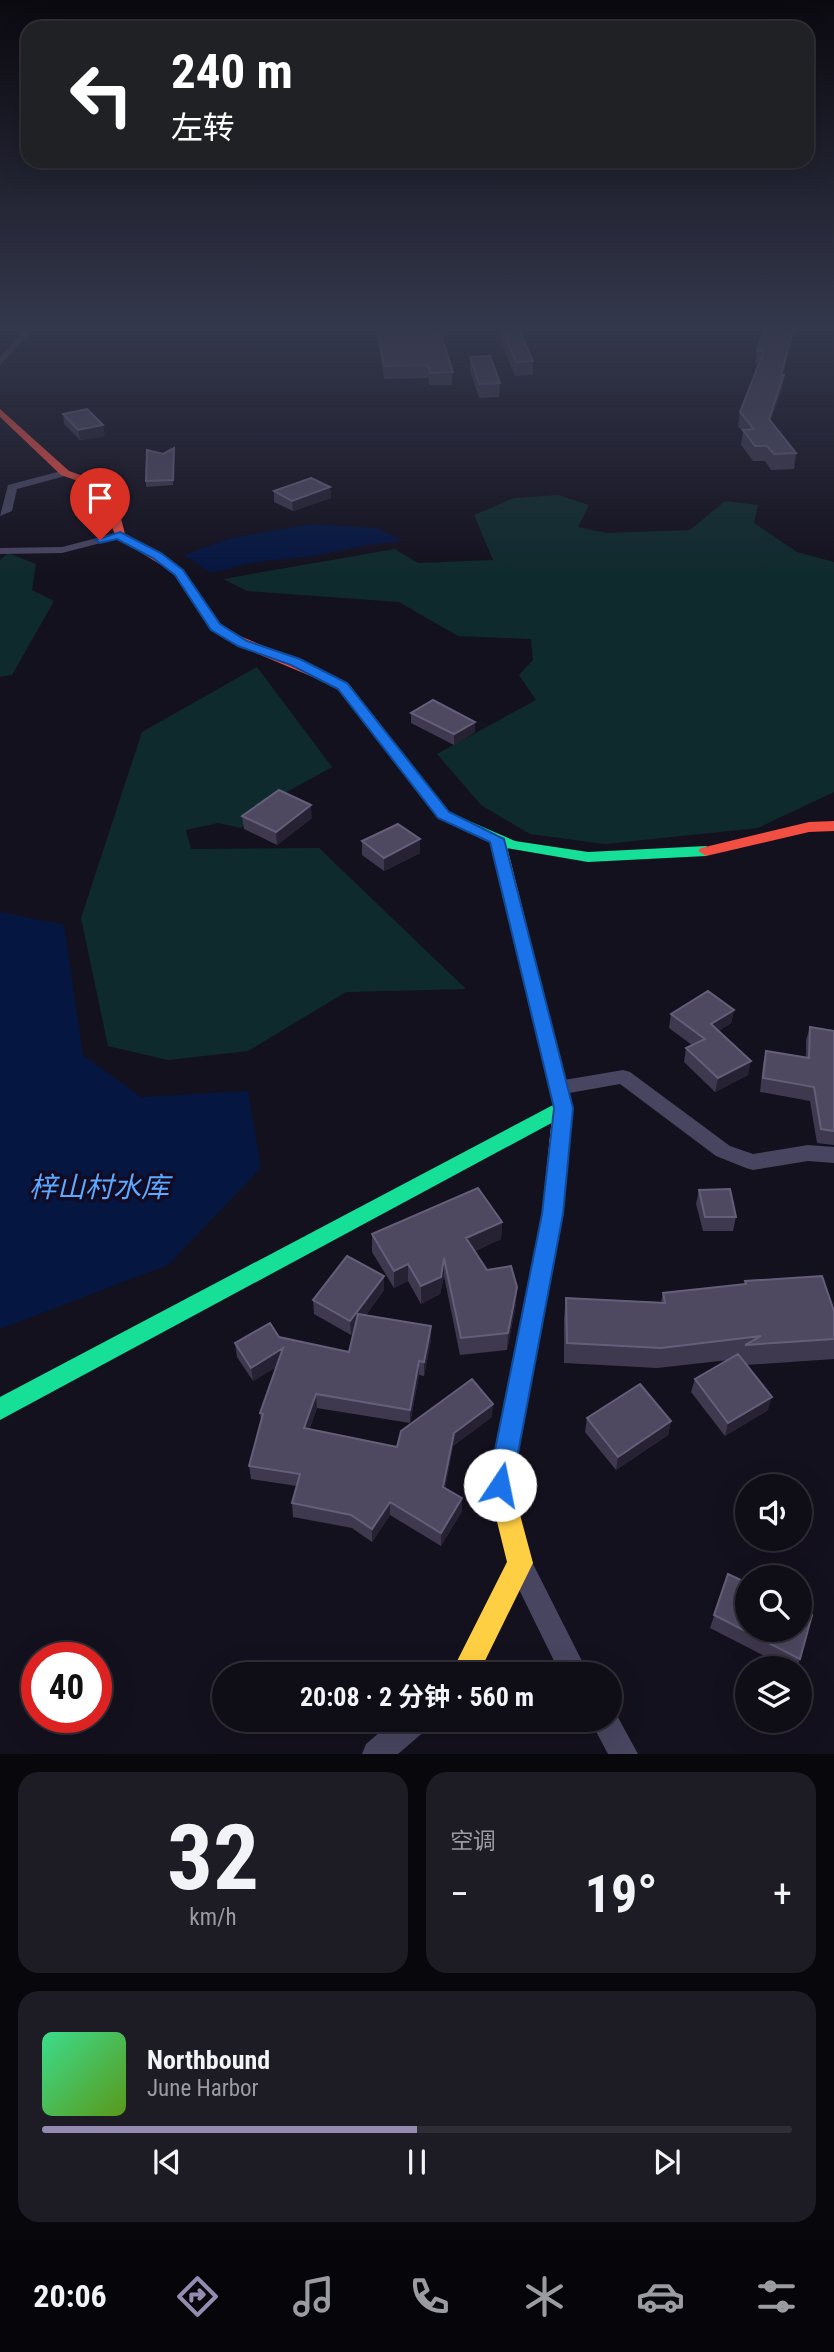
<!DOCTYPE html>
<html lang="zh">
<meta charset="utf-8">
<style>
:root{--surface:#0f0d16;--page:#1d1b23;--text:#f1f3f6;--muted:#9b9ca1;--line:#2f2d35;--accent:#938cb0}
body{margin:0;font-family:"Roboto Condensed","Noto Sans SC",sans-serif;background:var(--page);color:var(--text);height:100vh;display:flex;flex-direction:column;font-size:26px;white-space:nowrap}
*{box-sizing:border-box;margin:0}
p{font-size:23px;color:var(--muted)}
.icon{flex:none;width:38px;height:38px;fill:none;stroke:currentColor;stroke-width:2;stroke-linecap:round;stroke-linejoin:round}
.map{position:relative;height:1754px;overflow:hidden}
.sheet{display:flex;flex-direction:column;gap:18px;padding:18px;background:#08070c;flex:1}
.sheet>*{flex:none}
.banner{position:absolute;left:21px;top:21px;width:793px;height:147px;border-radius:21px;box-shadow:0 7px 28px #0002,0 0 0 2px var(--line);background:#202124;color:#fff;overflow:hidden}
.controls{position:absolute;left:735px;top:1474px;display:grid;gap:14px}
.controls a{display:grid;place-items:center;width:77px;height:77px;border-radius:50%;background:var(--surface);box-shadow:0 7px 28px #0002,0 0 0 2px var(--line);font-size:35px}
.speed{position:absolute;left:21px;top:1642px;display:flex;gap:14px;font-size:35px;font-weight:700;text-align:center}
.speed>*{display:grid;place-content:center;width:91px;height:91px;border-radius:50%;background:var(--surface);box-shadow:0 7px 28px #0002,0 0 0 2px var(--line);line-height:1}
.speed .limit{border:10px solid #d22;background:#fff;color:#111}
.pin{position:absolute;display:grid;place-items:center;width:60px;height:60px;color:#fff;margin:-72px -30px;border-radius:50% 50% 50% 0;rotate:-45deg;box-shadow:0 0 7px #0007}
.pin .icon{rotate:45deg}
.me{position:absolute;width:77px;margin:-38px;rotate:11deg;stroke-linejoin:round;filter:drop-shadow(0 0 5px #0008)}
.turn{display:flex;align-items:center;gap:24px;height:147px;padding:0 35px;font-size:32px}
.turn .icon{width:91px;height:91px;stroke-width:2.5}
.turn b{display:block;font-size:49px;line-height:60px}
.big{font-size:52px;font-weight:700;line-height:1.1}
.sheet .widget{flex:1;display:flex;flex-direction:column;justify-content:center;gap:10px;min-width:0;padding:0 24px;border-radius:21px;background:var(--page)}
.sheet .dial{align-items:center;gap:0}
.dial b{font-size:91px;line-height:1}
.song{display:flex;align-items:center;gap:21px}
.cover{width:84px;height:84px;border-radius:10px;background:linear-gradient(135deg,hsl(150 70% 55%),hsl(90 70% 35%))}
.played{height:7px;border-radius:4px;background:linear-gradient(90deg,var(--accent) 50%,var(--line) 50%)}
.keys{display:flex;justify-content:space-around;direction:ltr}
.heat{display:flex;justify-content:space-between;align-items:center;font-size:38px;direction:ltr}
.sheet .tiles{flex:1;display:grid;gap:18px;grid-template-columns:1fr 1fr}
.widget:last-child{grid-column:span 2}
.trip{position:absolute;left:212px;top:1662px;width:410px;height:70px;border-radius:35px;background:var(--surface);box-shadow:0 7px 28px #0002,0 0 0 2px var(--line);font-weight:700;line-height:70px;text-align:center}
.menu{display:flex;height:112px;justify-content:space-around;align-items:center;background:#060509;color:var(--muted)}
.menu .icon{width:49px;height:49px}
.menu .selected{color:var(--accent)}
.menu b{font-size:32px;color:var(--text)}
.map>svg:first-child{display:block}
.green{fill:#0f2a2d}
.water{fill:#051641}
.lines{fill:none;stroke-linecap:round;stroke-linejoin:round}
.street{fill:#484560;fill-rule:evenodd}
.fast{fill:#16e098;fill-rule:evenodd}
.slow{fill:#ffcf43;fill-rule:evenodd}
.jam{fill:#f24e42;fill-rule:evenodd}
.wall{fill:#3e394e}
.shaded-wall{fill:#262233}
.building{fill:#4e4961;stroke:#645e7a;stroke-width:2}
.route{fill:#1a73e8;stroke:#114b97;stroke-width:2}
.labels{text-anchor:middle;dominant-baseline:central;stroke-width:7;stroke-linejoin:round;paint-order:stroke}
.near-water-label{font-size:28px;font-style:italic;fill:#5da9ff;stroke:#110b24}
</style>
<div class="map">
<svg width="834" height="1754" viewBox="0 0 834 1754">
<rect width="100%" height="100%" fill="#14111e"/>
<path class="green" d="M558,495L589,505L578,527L606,533L690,530L725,501L758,505L754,523L797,552L834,562V792L758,828L605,844L530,834L481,805L437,754L536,700L519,675L533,660L531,639L458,636L399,602L247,591L223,579L395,549L418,563L493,560L474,515L514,498Z
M8,553L36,564L32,590L54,601L12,675L0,677V560Z
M257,667L332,767L276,798L241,828L218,823L186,830L191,849L319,848L466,989L346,992L248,1051L168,1060L108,1046L81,918L142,732Z"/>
<path class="water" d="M312,524L377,528L403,541L368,545L315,556L263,561L211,573L184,555L231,538Z
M0,912L64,925L83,1055L141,1097L248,1091L261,1168L168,1265L0,1329Z"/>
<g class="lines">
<path class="street" d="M25,330H33L0,365V357Z
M65,470L69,471V475L17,489L12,511L0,516L8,485Z
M120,532L125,535L124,537L62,553L0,554V548L62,547Z
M623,1070L630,1072L730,1146L753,1154L808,1145L834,1147V1163L808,1161L753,1170L746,1168L716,1156L620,1084L558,1095L551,1093L549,1088L551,1083L558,1081Z
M520,1552L529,1556L589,1675H561L507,1565L511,1556Z
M609,1708L614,1710L638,1754H608L590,1720H609Z
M394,1720H430L426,1730L398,1754H362L366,1744Z"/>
<path class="fast" d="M325,673L348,683L448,812L515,841L588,852L706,846L714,851L706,856L588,862L506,848L438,818L338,689L320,680V674Z
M554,1064L561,1066L563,1071L573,1108L570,1113L0,1420V1397L553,1105L545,1071L547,1066Z"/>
<path class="slow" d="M497,834L505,839L563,1071L561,1076L554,1078L547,1076L545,1071L489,839Z
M563,1101L570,1103L573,1108L562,1214L512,1485L533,1563L478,1675H450L507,1562L488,1485L542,1214L553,1108L556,1103Z"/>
<path class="jam" d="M0,409L69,471L103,483L114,491L125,534L182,569L216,620L233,633L330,674V680H320L237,645L214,631L174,573L116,537L111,525L105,494L95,487L61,475L0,417Z
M834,821V831L809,832L706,856L698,851L701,848L809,822Z"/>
</g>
<path class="wall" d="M376,330H438L453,372L452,385H430L428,378L384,379Z
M501,330H519L533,361V375L515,376L500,340Z
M795,330L783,375H784L782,389L770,422L796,453L794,469L771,470L765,461H753L741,445L743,432L738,426L740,412L759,365L755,364L757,351Z
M470,357L500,383L499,397L479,398L470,371Z
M63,414L105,436L80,440L64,424Z
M174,453L173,485L146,487V481L163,454Z
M330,487L331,498L293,511L274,502V491Z
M411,713L475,722V732L454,745L411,723Z
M242,816L312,818L277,845L244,829Z
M362,841L420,853L384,871L362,855Z
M734,1010L731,1023L719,1031L748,1075L715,1092L684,1062L686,1048L692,1045L669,1028L671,1014Z
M810,1027L834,1031V1145L817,1143L810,1101L760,1092L763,1064L766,1051L806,1058V1040Z
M699,1190L736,1217L733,1231H703L696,1204Z
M502,1222L501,1239L475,1251L487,1270L516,1304L507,1350L460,1355L444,1276L440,1294L421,1304L408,1281L394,1288L372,1252V1234Z
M384,1276V1290L366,1315L431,1340L424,1376L419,1375L410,1423L317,1408L309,1430L397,1447L492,1417L453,1446L445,1488L462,1511L441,1546L390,1515L372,1542L352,1528L293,1517L292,1503L297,1486L251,1479L249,1466L261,1422L260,1413L276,1367L253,1381L237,1357L235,1343L279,1337L349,1352L354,1331L351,1335L314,1314L313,1300Z
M745,1281L834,1311V1359L746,1365L768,1410L725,1436L691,1392L695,1379L729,1360L657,1368L564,1363V1318L566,1298L661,1302L663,1293L744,1285Z
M587,1418L671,1421L668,1435L616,1470L585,1432Z
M728,1574L800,1659L797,1668H788L710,1628Z"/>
<path class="shaded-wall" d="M793,330H795L779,389L781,375Z
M784,375L782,389L766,434L769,419Z
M103,425L105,436L80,440L78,430Z
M330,487L331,498L293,511L292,501Z
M475,722V732L454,745V734Z
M311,805L312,818L277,845L276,832Z
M420,839V853L384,871V858Z
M734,1010L731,1023L709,1038L711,1024Z
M751,1061L748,1075L715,1092L718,1078Z
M502,1222L501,1239L465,1255L466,1238Z
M444,1258V1276L440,1294L421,1304V1286Z
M408,1264V1281L394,1288V1271Z
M384,1276V1290L351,1335L350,1321Z
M517,1287L516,1304L507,1350L508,1333Z
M431,1326V1340L424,1376V1362Z
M283,1348L285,1362L253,1381L251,1368Z
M419,1361V1375L410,1423V1410Z
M316,1394L317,1408L305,1442L304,1428Z
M772,1397L768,1410L725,1436L728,1423Z
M493,1404L492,1417L453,1446L443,1500V1487L454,1433Z
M671,1421L668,1435L616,1470L618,1457Z
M462,1498V1511L441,1546V1533Z
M390,1502V1515L372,1542V1529Z"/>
<path class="building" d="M378,330H438L439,336L441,335L453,372L430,373L428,365L384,366Z
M502,330H519L533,361L516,362Z
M764,330H793L781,375H784L769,419L796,453L774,454L767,446H755L743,430L754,429L740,412L764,351H757Z
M490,356L500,383L479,384L470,357Z
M87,409L103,425L78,430L63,414Z
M174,448L173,480L146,481L147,450L163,454Z
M311,478L330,487L292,501L274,491Z
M433,700L475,722L454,734L411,713Z
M279,790L311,805L276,832L242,816Z
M398,824L420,839L384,858L362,841Z
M708,991L734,1010L711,1024L751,1061L718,1078L686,1048L705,1039L671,1014Z
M810,1027L834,1031V1131L821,1129L814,1087L763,1078L766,1051L809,1058Z
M478,1188L502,1222L466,1238L487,1270L511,1266L517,1287L508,1333L461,1338L444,1258L441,1277L421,1286L408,1264L394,1271L372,1234Z
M730,1189L736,1217H705L699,1190Z
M347,1256L384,1276L350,1321L313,1300Z
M822,1276L834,1311V1339L745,1345L761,1336L661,1348L567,1343L566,1298L665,1303L663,1293L746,1284L745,1281Z
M358,1314L431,1326L424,1362L419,1361L410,1410L316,1394L304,1428L397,1447L401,1431L472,1379L493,1404L454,1433L443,1487L462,1498L441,1533L390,1502L372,1529L351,1515L292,1503L300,1474L249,1466L263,1414L260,1413L283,1348L251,1368L235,1343L270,1323L279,1337L349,1352Z
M738,1354L772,1397L728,1423L695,1379Z
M640,1384L671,1421L618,1457L587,1418Z
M728,1574L747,1583V1629H800V1609L812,1615L800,1659L714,1615Z"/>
<linearGradient id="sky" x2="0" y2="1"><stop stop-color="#0b0910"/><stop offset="0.57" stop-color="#34384c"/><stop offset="1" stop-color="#34384c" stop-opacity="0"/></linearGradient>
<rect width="834" height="575" fill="url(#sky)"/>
<path class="route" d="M120,532L161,553L183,570L220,624L247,641L300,659L347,683L449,812L504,839L573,1108L563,1214L512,1485L509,1494L500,1497L491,1494L488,1485L542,1214L554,1108L490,842L438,818L338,689L291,665L238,646L211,630L175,575L153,558L117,539L100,543L95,540Z"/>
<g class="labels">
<g class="near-water-label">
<text x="99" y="1187">梓山村水库</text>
</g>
</g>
</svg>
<div class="controls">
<a><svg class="icon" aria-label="sound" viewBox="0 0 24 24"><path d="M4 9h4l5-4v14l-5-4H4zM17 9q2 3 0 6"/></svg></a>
<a><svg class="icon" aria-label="search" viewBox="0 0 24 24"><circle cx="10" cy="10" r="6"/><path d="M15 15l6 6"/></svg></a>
<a><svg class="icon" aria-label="layers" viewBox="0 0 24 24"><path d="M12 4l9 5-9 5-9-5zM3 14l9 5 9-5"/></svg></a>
</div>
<div class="speed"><div class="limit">40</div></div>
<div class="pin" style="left:100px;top:540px;background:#d93025"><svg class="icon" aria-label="arrive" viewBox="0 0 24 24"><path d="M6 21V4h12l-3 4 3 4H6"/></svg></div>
<svg class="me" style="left:500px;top:1485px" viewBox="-20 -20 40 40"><circle r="19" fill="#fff"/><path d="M0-13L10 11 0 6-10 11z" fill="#1a73e8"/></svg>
<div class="trip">20:08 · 2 分钟 · 560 m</div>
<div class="banner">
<div class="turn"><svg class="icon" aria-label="left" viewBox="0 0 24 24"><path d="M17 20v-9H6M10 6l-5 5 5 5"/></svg><div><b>240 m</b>左转</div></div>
</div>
</div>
<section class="sheet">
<div class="tiles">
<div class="widget dial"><b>32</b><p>km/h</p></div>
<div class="widget"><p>空调</p>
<div class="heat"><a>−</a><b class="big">19°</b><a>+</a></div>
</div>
<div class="widget">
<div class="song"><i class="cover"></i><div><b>Northbound</b><p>June Harbor</p></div></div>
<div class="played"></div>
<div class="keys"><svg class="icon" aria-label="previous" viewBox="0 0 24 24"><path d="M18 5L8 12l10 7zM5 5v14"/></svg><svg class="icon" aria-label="pause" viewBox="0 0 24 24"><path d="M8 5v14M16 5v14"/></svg><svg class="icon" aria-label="next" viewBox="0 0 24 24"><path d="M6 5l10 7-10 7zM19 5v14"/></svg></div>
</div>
</div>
</section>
<nav class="menu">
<b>20:06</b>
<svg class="icon selected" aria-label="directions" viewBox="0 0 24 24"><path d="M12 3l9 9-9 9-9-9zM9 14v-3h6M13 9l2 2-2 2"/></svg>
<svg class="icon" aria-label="music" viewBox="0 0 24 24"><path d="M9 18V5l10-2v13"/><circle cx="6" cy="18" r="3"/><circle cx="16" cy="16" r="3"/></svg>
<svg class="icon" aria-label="phone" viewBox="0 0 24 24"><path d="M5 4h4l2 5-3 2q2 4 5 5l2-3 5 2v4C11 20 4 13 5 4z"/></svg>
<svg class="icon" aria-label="climate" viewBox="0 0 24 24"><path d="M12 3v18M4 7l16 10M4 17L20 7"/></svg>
<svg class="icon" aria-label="car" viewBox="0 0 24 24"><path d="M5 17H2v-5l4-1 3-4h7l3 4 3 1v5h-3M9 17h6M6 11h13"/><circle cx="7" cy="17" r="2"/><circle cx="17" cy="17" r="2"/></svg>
<svg class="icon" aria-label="filters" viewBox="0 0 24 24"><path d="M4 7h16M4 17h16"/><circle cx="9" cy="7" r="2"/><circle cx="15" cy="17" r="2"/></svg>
</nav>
